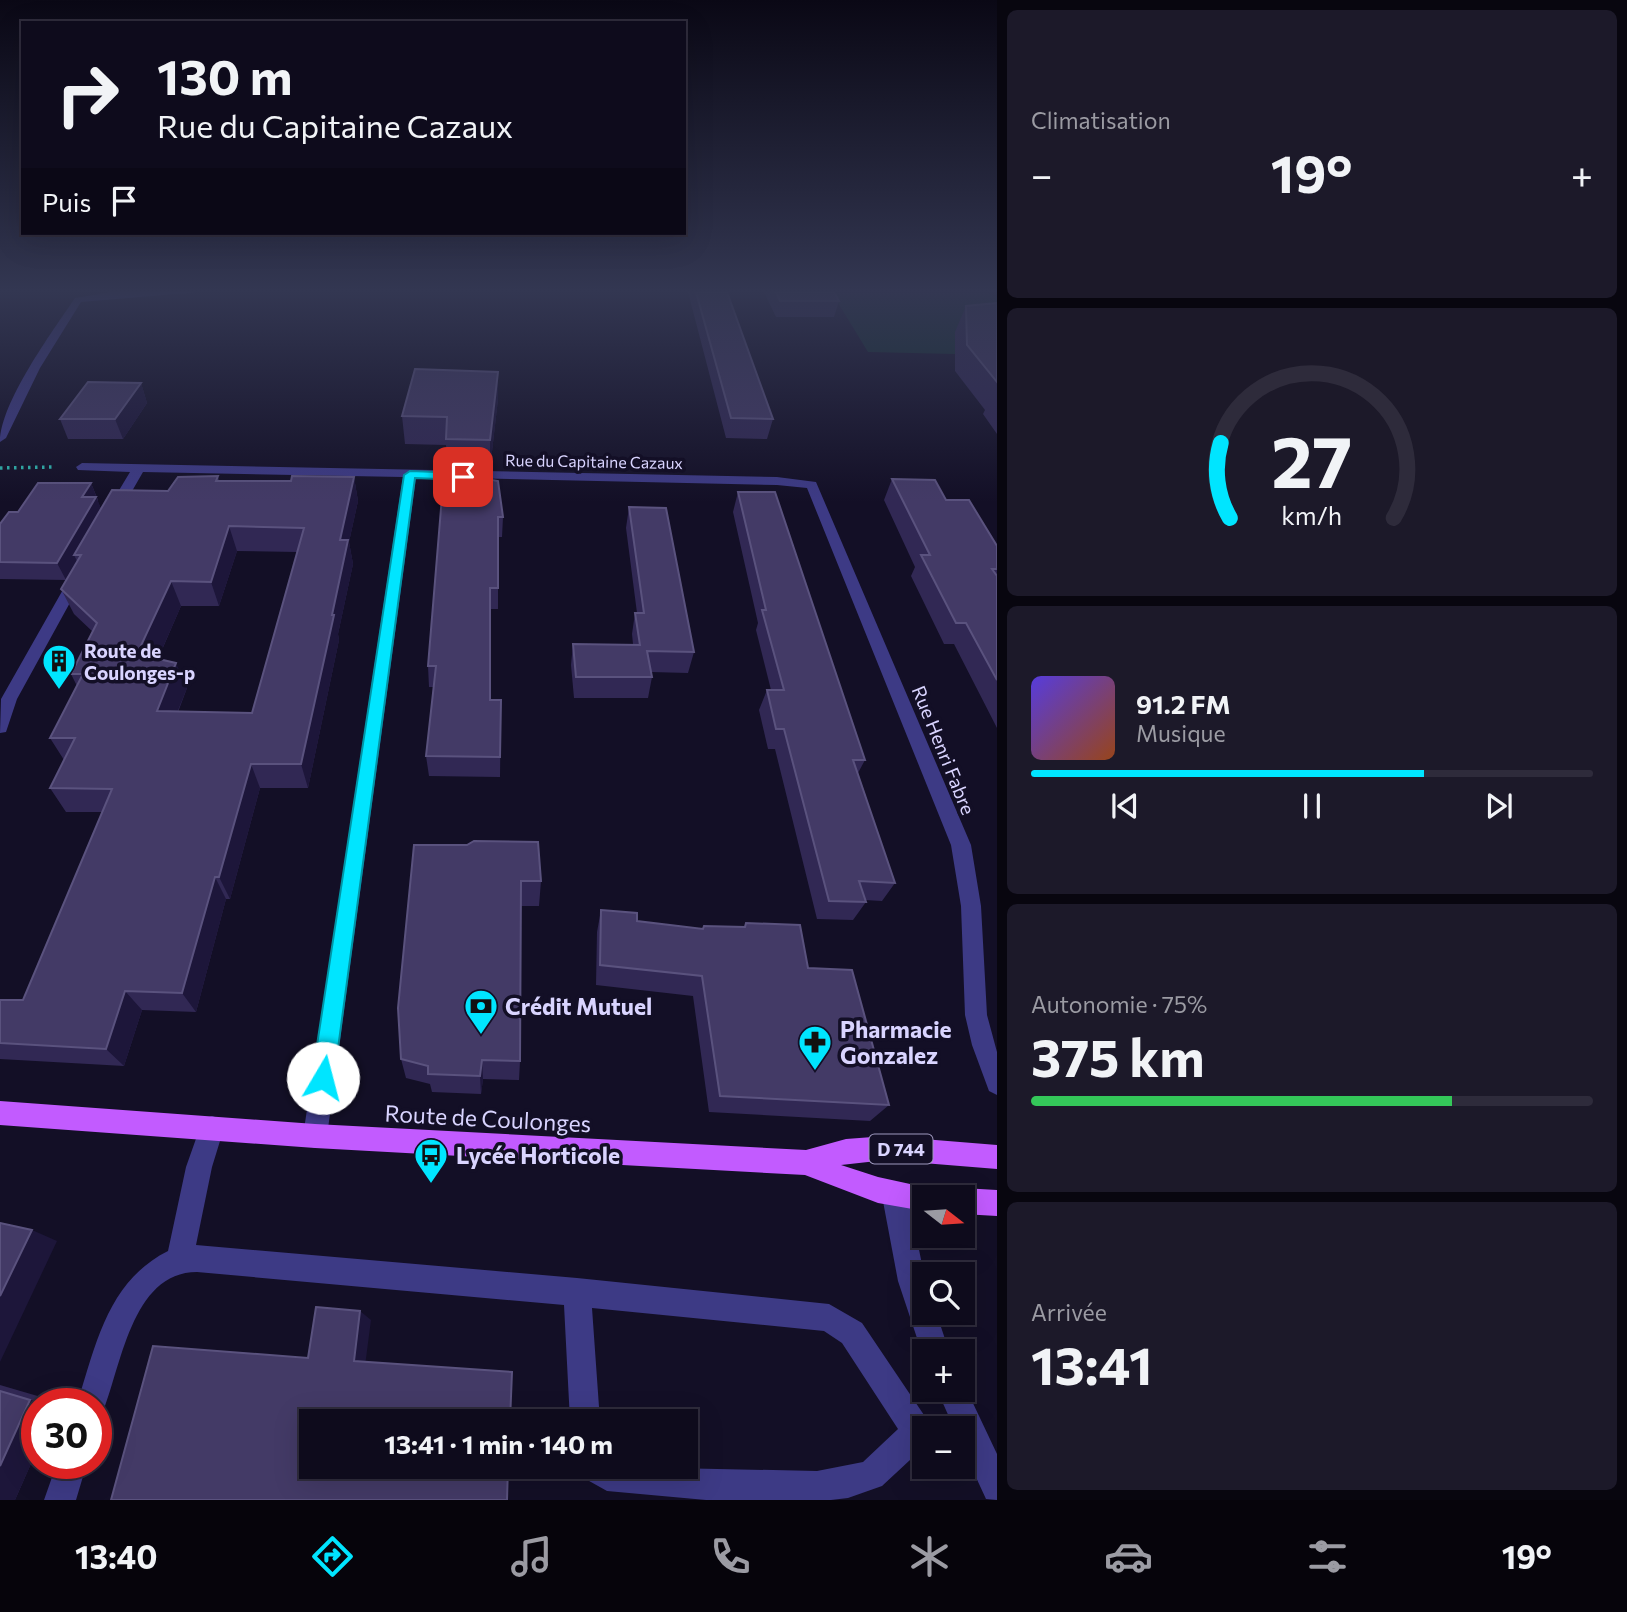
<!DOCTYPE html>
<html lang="fr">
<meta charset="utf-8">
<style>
:root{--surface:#0e0b1c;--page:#1c1929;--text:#f1f3f6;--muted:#9b9ba3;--line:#2e2b3b;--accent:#00e5ff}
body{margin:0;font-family:Commissioner,sans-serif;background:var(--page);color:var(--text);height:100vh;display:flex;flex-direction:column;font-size:26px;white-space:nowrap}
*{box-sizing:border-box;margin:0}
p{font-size:23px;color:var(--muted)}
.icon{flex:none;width:38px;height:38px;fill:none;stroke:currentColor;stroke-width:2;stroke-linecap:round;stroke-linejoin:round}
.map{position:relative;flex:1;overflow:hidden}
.drawer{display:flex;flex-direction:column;gap:10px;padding:10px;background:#08060f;width:630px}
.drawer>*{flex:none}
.hud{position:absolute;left:21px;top:21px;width:665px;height:214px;border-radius:0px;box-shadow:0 7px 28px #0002,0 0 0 2px var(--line);background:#0e0b1c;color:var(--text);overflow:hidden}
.needle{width:46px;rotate:107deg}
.buttons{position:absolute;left:912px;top:1185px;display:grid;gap:14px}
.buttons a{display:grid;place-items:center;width:63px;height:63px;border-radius:0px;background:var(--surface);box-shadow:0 7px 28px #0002,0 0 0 2px var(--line);font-size:35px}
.speed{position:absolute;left:21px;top:1388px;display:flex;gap:14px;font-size:35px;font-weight:700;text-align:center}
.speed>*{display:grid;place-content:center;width:91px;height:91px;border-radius:50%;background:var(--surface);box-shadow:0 7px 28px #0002,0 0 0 2px var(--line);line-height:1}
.speed .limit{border:10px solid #d22;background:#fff;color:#111}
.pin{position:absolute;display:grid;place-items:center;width:60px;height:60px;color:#fff;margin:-30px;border-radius:14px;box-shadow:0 4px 10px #0006}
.me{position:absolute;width:77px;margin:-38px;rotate:8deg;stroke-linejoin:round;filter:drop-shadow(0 0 5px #0008)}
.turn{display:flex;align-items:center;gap:24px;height:147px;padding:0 21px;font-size:32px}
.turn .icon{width:91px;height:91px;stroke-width:2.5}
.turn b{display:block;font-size:49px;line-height:60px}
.then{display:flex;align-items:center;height:66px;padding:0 21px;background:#0003;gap:14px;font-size:26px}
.big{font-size:52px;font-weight:700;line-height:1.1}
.drawer .card{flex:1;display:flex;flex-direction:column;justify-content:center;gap:10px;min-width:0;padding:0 24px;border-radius:10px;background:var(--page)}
.drawer .dial{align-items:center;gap:0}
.dial svg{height:182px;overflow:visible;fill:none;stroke:var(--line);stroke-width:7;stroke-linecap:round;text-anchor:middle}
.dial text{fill:var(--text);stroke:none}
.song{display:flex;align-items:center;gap:21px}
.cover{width:84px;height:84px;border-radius:10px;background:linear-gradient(135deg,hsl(250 70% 55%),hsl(20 70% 35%))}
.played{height:7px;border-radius:4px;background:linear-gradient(90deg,var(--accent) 70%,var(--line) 70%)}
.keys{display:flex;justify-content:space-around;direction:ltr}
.heat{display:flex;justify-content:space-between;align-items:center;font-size:38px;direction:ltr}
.charge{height:10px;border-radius:5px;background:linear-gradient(90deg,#34c759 75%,var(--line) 0)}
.trip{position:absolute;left:299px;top:1409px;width:399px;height:70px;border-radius:0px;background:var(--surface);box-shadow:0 7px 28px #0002,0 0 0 2px var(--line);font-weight:700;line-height:70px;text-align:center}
.tabs{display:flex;height:112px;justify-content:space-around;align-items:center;background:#06040b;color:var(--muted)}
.tabs .icon{width:49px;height:49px}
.tabs .current{color:var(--accent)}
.tabs b{font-size:32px;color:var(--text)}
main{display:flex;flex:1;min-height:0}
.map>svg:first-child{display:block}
.green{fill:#12302f}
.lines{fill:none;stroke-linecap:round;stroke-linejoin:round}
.path{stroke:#2fb8b0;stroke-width:3.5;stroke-dasharray:2.5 4.5;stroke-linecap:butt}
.lane{fill:#3d3a85;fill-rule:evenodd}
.street{fill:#3d3a85;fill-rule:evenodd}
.primary{fill:#c25bff;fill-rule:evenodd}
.wall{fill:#312854;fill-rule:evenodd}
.shaded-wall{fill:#1d163a}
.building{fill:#433a66;stroke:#5a527e;stroke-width:2;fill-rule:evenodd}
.route{fill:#00e5ff;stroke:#0095a6;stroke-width:2}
.labels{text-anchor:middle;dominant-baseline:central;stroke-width:7;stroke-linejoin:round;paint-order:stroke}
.far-street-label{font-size:16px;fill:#d9d4ff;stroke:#130f26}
.shield{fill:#130f26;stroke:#9e99be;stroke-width:2}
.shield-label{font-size:18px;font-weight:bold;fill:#d9d4ff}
.poi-label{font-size:19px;font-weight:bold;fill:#d9d4ff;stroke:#130f26;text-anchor:start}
.street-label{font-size:19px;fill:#d9d4ff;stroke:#130f26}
.near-poi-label{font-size:23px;font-weight:bold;fill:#d9d4ff;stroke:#130f26;text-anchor:start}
.near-street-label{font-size:23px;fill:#d9d4ff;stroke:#130f26}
</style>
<main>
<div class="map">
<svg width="997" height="1500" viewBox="0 0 997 1500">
<rect width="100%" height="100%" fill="#130f26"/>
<path class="green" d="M832,293H986L997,297V355L868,352Z"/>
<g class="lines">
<path class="path" d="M0,468L55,467"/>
<path class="lane" d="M111,292H199L81,302L40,368L6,438L0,442C0,403 52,332 75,298Z
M212,1116L221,1119L224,1128L212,1167L196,1245L577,1278L829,1304L862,1323L926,1418L935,1421L937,1428H924V1447L882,1486L848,1498L831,1500H706L607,1491L582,1477L578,1466L817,1471L863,1462L898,1429L842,1343L824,1331L592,1308L600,1421H570L564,1305L197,1272C131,1272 121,1369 102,1414L96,1417V1404H77C96,1344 108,1281 168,1251L186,1167L203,1119Z
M895,1183L904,1187L908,1196L924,1274V1312H936L949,1351H924V1359L898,1281L882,1196L886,1187Z
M962,1380L997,1454V1500L986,1499L962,1447V1428H954L937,1390H962Z
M57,1463H87L76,1500H44Z"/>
<path class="street" d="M82,463L777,477L816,482L971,845L981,906L987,1015L997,1052V1095L989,1091L972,1045L965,1015L961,906L951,845L807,488L777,485L416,477L327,1136L324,1145L315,1148L306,1145L303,1136L403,477L143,472L120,512L113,516L106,512L130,472L78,470L76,467Z
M76,574L83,579L17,699L6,732L0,733L1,699L69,579Z"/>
<path class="primary" d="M0,1101L315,1124L806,1150L846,1139L886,1136L997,1145V1169L886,1160L841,1165L878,1177L933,1189L936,1197H924V1211L878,1203L805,1175L315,1148L0,1125Z
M962,1188L997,1190V1216L962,1214V1197H951L953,1192Z"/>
</g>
<path class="wall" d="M688,292H727L773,419L767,439L726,438Z
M764,292H834L839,301L834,317H776Z
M997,303V434L983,414L985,410L955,371V332L966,306Z
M141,383L147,403L123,439H68L60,419Z
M498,399L490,469H488V479L503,517L502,537H498V609H490V700H501L500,777L429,776L426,756L434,687H429L428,666L447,460L446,445L405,444L402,416Z
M218,476L219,481H291L354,477L358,501L349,542L353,564L338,634L339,640L308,788H260L230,899H226L196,1012L142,1010L124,1066L0,1059V1000H23L102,812H66L50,788L64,760L50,738L77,686L71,674L93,632L74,614L61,589L77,562V561L66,580L0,579V524L18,512L91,483L98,500V502L101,509L168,491ZM237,551L298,552L252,713L178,712L187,688L158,659L181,606H219Z
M892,479L946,500L997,546V728L954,644H944L911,576L915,567L884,500Z
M738,492L865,760L858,773L895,883L882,901L865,900L866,902L853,920L817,919L775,749H768L759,710L767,690H771L756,630L758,623L733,512Z
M629,507L694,652L688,673L651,672L652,677L648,698H574L571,665L573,644H633L632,634L635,613H637L626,528Z
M414,845L541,881L539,906H521L520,1061L519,1080L483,1079L481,1094L432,1092L430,1084L406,1078L401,1059Z
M601,910L637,921L703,929L744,927L746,923L808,968L889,1105L870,1121L709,1112L693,996L596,985L597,932Z
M0,1385L58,1402L37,1404V1450L15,1500H0Z"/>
<path class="shaded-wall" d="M498,372V399L490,469V440Z
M141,383L147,403L123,439L115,419Z
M354,477L358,501L349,542L353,564L338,634L339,640L308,788L301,764L332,615L340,540Z
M91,483L103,514L74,555L77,561L66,580L57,563L82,497Z
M229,526L237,551L219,606L211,582Z
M171,581L181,606L149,679L137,654Z
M176,663L187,688L168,735L157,711Z
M251,764L260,788L230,899L219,877Z
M215,877L226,899L196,1012L182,993Z
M125,991L142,1010L124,1066L106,1049Z
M482,1060L483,1079L481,1094L480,1076Z
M32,1230L57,1241L0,1362V1296Z
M360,1311L371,1320L365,1366L354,1361Z
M30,1400L58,1402L57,1404H37V1450L15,1500H0V1466Z"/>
<path class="building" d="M696,292H727L773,419L731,418Z
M776,292H834L839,301H780Z
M997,303V382L967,345L966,306Z
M415,369L498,372L490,440L446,439L447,417L402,416Z
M88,382L141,383L115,419H60Z
M445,460L488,461L486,479L498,481L503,517H498V588H490V700H501L500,757L426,756L436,666H428Z
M218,476L216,481H291L292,476L354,477L340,540H348L332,615H334L301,764H251L219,877H215L182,993L125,991L106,1049L0,1043V1000H23L112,789L50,788L75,738H50L83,674H71L97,623L61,589L81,555H74L112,490L168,491L178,477ZM229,526L304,528L252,713L157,711L176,663L137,654L171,581L211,582Z
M892,479L935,480L946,500H969L997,546V569H992L997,576V680L966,623H956L921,555H930Z
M38,483H91L82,497H96L57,563L0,562V524L9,512H18Z
M738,492H775L865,760H853L895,883L859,881L866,902L829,901L784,729H776L767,690H784L762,610H766Z
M629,507L666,508L694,652L647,651L652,677H576L573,644L640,645L635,613H644Z
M474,841L538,842L541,881H521L520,1061L482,1060L480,1076L428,1074V1066L401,1059L398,1008L414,845H467Z
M601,910L637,913V921L703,929L704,926L745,927L746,923L800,925L808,968L852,970L889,1105L720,1096L702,976L600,965Z
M0,1223L32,1230L0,1296Z
M316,1307L360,1311L354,1361L512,1372L510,1421H312V1466H508L507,1500H111L153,1346L308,1358Z
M0,1391L30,1400L0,1466Z"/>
<linearGradient id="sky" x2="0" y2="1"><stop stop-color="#0a0815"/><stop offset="0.58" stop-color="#333752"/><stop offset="1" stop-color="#333752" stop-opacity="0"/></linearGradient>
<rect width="997" height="502" fill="url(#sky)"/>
<path class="route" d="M410,471L463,473L469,477L463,480L415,478L334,1078L330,1086L323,1089L315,1086L312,1078L404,475Z"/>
<defs>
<symbol id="building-pin" viewBox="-11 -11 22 30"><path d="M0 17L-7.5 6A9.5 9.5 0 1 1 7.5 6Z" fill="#00e5ff" stroke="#130f26"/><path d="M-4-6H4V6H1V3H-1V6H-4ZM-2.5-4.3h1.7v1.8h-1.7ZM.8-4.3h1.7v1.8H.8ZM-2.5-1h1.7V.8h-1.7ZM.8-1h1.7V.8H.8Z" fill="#111"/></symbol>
<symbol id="bank-pin" viewBox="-11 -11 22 30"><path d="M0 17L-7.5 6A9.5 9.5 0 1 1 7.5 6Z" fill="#00e5ff" stroke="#130f26"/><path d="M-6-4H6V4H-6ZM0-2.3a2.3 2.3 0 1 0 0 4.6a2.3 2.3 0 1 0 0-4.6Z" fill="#111"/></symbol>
<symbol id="pharmacy-pin" viewBox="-11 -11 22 30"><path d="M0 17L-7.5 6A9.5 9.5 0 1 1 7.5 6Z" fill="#00e5ff" stroke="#130f26"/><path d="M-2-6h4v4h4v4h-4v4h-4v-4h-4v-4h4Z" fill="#111"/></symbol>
<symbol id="bus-pin" viewBox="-11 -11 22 30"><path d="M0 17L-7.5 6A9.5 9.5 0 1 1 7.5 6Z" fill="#00e5ff" stroke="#130f26"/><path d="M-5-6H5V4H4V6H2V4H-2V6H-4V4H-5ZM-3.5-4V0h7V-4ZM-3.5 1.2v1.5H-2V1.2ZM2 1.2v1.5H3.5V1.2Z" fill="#111"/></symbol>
</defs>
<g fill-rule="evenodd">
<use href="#building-pin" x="40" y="642" width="38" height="52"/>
<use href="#bank-pin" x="462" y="987" width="38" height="52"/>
<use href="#pharmacy-pin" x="796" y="1023" width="38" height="52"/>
<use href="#bus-pin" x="412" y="1136" width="38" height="52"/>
</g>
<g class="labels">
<g class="far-street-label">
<text transform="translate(594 461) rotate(1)">Rue du Capitaine Cazaux</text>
</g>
<rect class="shield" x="869.5" y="1134.5" width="63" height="29" rx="5"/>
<g class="shield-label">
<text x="901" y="1149">D 744</text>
</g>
<g class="poi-label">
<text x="84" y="650">Route de<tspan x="84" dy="22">Coulonges-p</tspan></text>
</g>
<g class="street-label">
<text transform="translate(944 750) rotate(68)">Rue Henri Fabre</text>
</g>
<g class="near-poi-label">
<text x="505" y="1006">Crédit Mutuel</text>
<text x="840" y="1029">Pharmacie<tspan x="840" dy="26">Gonzalez</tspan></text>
<text x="456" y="1155">Lycée Horticole</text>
</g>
<g class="near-street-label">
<text transform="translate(488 1118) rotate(3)">Route de Coulonges</text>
</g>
</g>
</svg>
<div class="buttons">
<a><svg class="needle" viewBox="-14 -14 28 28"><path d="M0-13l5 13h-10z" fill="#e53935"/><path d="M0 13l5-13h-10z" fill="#9b9ba3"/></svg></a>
<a><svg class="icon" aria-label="search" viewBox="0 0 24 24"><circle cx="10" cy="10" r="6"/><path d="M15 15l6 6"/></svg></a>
<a>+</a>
<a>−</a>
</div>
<div class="speed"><div class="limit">30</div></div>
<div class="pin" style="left:463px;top:477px;background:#d93025"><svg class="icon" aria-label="arrive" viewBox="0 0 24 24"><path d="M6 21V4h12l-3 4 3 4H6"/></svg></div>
<svg class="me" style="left:323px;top:1078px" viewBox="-20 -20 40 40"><circle r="19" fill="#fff"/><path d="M0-13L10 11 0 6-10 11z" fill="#00e5ff"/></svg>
<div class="trip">13:41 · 1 min · 140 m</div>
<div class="hud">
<div class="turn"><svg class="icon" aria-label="right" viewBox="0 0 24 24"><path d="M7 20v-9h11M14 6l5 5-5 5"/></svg><div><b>130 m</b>Rue du Capitaine Cazaux</div></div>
<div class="then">Puis<svg class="icon" aria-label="arrive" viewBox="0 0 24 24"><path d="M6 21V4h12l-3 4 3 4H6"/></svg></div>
</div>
</div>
<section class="drawer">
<div class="card"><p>Climatisation</p>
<div class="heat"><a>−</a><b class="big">19°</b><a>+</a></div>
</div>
<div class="card dial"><svg viewBox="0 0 100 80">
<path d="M14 69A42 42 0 1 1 86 69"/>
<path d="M14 69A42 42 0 0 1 10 36" stroke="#00e5ff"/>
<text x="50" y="56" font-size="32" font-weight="700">27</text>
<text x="50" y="72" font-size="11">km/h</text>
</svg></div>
<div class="card">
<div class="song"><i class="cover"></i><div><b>91.2 FM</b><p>Musique</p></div></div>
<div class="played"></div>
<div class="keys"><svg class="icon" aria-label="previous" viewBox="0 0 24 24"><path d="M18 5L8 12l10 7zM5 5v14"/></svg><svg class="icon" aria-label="pause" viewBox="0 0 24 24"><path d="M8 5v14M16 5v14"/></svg><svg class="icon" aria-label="next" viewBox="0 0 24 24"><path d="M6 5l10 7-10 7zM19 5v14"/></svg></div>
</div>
<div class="card"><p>Autonomie · 75%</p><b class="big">375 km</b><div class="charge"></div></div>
<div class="card"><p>Arrivée</p><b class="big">13:41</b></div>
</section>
</main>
<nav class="tabs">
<b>13:40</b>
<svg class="icon current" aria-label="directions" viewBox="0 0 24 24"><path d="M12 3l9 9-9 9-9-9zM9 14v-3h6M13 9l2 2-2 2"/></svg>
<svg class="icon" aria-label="music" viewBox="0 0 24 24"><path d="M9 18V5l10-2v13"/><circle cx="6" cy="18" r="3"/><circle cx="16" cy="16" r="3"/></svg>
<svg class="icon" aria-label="phone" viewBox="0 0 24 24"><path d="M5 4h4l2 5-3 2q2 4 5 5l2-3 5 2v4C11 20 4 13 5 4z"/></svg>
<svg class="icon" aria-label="climate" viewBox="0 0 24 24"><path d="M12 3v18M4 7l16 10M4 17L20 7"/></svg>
<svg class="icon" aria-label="car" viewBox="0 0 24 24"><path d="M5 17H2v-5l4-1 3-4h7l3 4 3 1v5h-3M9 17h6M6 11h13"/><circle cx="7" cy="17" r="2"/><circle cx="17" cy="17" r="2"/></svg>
<svg class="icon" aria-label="filters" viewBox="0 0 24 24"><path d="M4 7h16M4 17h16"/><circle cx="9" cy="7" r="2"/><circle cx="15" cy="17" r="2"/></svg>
<b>19°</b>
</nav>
